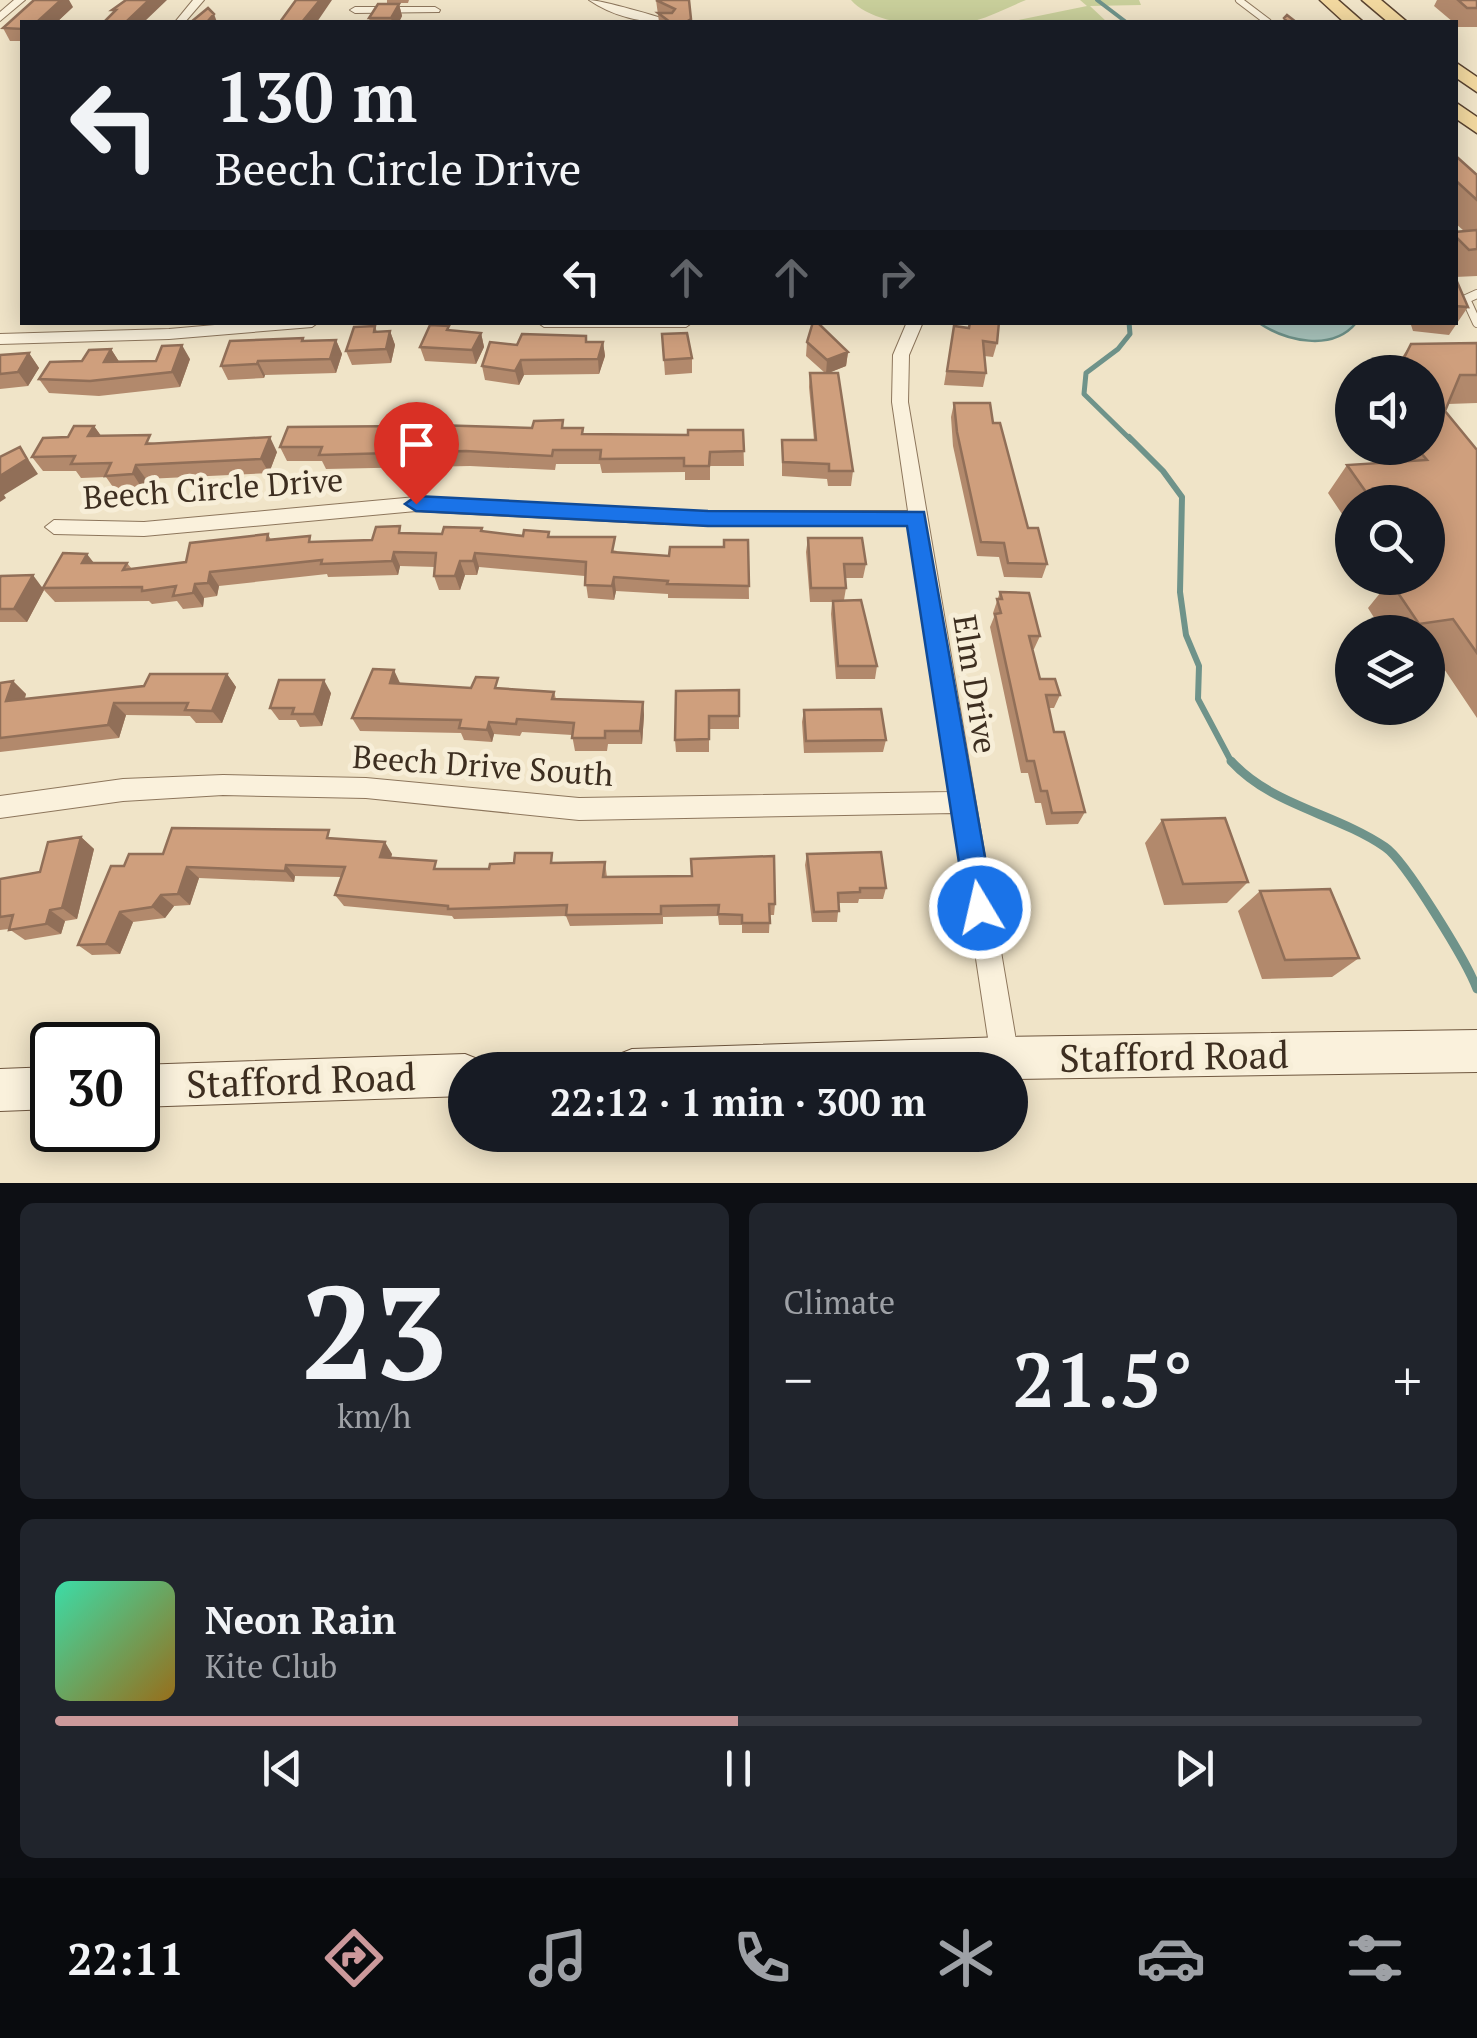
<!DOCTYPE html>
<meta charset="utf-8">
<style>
:root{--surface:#171b24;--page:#20242c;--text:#f1f3f6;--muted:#9ea1a6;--line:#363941;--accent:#cc999b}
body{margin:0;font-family:"PT Serif",serif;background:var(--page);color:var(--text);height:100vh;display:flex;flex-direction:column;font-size:38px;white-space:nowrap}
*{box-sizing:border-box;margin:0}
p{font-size:32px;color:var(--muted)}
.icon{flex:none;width:55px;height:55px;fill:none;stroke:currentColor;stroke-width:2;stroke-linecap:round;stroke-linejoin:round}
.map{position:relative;height:1183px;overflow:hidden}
.side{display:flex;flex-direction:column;gap:20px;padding:20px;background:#0d0f14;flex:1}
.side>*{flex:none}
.top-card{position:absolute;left:20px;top:20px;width:1438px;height:305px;border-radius:0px;box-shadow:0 5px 25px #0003;background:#171b24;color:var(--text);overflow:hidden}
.buttons{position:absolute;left:1335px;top:355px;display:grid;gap:20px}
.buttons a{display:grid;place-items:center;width:110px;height:110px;border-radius:50%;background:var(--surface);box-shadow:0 5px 25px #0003;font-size:50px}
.speed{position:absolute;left:30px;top:1022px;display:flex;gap:20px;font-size:50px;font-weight:700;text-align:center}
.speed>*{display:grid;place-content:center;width:130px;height:130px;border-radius:50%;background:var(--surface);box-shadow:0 5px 25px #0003;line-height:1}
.speed .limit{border:5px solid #111;border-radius:15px;background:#fff;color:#111}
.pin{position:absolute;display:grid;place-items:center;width:85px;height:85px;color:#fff;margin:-102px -42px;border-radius:50% 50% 50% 0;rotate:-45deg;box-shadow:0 0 10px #0007}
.pin .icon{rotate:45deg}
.me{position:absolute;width:110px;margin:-55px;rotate:351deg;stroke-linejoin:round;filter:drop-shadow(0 0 8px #0008)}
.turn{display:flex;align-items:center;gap:35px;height:210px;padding:0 30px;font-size:45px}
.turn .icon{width:130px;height:130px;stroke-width:2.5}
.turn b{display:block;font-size:70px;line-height:85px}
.lanes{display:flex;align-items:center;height:95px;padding:0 30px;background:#0003;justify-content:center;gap:50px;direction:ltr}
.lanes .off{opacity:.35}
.big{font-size:75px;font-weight:700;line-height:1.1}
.side .tile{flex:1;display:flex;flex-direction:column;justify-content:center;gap:15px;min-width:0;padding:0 35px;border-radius:15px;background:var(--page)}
.side .dial{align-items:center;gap:0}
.dial b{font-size:130px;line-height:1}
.song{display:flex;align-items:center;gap:30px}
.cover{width:120px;height:120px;border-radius:15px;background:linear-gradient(135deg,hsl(160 70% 55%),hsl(40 70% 35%))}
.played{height:10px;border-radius:5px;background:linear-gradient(90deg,var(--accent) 50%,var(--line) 50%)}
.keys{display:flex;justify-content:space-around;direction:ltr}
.heat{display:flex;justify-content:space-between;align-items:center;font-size:55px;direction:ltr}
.side .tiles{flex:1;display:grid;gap:20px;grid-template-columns:1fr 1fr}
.tile:last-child{grid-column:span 2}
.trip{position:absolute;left:448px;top:1052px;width:580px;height:100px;border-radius:50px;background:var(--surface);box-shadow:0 5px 25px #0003;font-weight:700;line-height:100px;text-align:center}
.dock{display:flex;height:160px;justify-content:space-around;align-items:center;background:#090b0e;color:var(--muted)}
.dock .icon{width:70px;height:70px}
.dock .on{color:var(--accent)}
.dock b{font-size:45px;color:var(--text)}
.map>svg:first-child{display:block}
.green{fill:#c9cf9b}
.water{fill:#a9c4bc;stroke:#6f938a;stroke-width:2.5}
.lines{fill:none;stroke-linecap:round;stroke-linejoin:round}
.stream-far3{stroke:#6f938a;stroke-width:4}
.stream-far2{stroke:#6f938a;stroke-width:5}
.stream-far1{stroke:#6f938a;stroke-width:6}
.stream{stroke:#6f938a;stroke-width:9}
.lane-far1-casing{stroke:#8d765c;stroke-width:8}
.lane-casing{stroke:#8d765c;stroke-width:10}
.street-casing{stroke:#8d765c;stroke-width:2}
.secondary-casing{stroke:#6f573f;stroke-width:2}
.primary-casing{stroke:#5b4430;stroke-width:3}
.lane-far1{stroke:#faf1dc;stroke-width:6}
.lane{stroke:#faf1dc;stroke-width:8}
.street{fill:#faf1dc;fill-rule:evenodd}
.secondary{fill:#faf1dc;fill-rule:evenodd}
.primary{fill:#f3d9a0;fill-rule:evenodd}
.wall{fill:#b2896c}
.shaded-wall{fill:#916f58}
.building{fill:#cf9f7d;stroke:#916f58;stroke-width:2.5}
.route{fill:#1a73e8;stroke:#114b97;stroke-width:2.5}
.labels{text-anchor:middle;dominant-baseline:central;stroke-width:10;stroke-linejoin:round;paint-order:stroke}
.street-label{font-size:32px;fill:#3d2e20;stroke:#f7eed8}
.near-street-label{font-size:38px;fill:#3d2e20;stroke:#f7eed8}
</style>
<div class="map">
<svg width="1477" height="1183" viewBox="0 0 1477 1183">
<rect width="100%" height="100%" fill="#f0e4c8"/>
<path class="green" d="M851,0H1026C1009,7 992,16 974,21C942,30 873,26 851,0Z
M1080,0H1139L1141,5L1090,6L1107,22H1008L1087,6Z"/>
<path class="water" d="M1259,323H1356C1332,352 1286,341 1259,323Z"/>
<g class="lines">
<path class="stream-far3" d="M1097,0L1126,22"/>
<path class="stream-far2" d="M1129,322L1130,334L1118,349L1086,373L1084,394L1131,440"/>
<path class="stream-far1" d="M1129,437L1163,471L1182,497L1180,592L1186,635L1199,666L1198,699L1232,763"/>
<path class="stream" d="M1231,761C1272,806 1335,813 1385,847C1405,860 1468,964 1477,989"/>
<defs>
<path id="lane-far1" d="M1239,0L1268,22"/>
<path id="lane" d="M1477,294L1466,299L1477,323"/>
<path id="street" d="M14,0H25L0,21V12Z
M193,0H204L185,22H175Z
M589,0C600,0 662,17 672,22C644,24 612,16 589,0Z
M435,7L440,10L439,12L355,13L350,10L355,7Z
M249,322H319L312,327L169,339L0,344V334L169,329Z
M537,322H693L686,327H544Z
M907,322H923L909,355L908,402L1019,1058L1015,1068H995L991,1058L954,813L579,820L366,798L223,795L123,801L0,818V796L123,779L223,775L366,778L579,798L951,792L910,525L664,524L416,511L144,536L54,534L45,527L54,520L144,522L416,497L664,511H908L892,402L893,355Z"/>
<path id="secondary" d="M1477,1030V1072L1010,1079V1070H611L617,1055L632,1049L1005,1037Z
M465,1054L480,1060L484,1070H465V1096L138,1107V1065Z
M52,1067V1109L0,1111V1069Z"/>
<path id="primary" d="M1320,0H1338L1363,22H1344Z
M1362,0H1381L1407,22H1388Z
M1455,62L1477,77V92L1455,77Z
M1455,102L1477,117V133L1455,118Z"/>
</defs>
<use href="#lane-far1" class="lane-far1-casing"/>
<use href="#lane" class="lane-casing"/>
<use href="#street" class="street-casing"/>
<use href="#secondary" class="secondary-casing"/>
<use href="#primary" class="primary-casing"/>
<use href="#lane-far1" class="lane-far1"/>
<use href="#lane" class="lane"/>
<use href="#street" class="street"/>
<use href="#secondary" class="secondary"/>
<use href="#primary" class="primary"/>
</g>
<path class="wall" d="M387,0H409L408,3H387Z
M656,0H689L691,22H659Z
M1437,0H1477V27H1457L1455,22H1453L1434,6Z
M399,4L402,16L399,22H370L369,18Z
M73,7L57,22H22V41H10L3,28Z
M1455,157L1477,175V276L1455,277L1468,307L1449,335L1413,331L1410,322H1455V232L1464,231L1455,223Z
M375,326L377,332L390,331L395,345L391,363L352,365L346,351Z
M954,326L969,328L997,343L993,357L984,356L986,373L983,387L944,385Z
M450,331L481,333L484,347L476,364L425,361L420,347Z
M662,334L692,358V373L665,375Z
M303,338L304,341L336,340L342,354L336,373L265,375L264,378L228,380L221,366Z
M587,342H603L605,356L599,374L524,375L519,385L485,380L482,366L517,345Z
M807,342L848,352L846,366L828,373L853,471L851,486H828L827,479L782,476V440H814L809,387L810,373H825L806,356Z
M1477,343V403L1448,404L1445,411L1477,450V718L1428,645V632H1383L1368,608L1389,582L1385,578H1428V502H1352V529L1328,493L1347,465L1387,462L1376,448H1428V372H1392L1411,344Z
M111,349L119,362L190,359L180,387L99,396L49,393L39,379Z
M29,353L39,368L28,386L0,389V355Z
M954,403L993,423L1028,528L1047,564L1042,578L1004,577L999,557L977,556L953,446L951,417Z
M437,413L440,425L564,428L584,434L688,435L743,430L744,466H710V480H685V472L602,473L600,464H556L555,470L470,466L326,469L322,461H287L280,447L408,426Z
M94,426L101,436L155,443L277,452L269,473L146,479L142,488L115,490L106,477L81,478L76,471H43L32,457L68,437Z
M483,532L550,537L617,551V552L669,556L724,547L748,540L749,599L668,598V594L616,591L614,600L588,598L585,576L479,567L477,575H465L460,590H439L434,576L435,567L400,566L398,575L328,577L327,574L219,586L217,596L204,598L203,607L183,609L177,601L152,604L149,601L55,602L44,590L27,622H0V578L43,587L94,563H127L132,569L186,562L268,534L271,540L313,542L372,540L403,533L442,534Z
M808,538L866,564L863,578H845L846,588L844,600L877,666L875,679H836L831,614L832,602H810L806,552Z
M1000,592L1040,636L1034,649H1033L1040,679L1060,695L1054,708H1049L1054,732L1085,812L1078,824L1046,825L1041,803H1035L1028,773H1021L990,627L994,617L993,613Z
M227,674L236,687L222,723H196L190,716L126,715L119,738L0,752V683L13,681L26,694L25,699L144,686Z
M400,683V684L554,692L556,699L643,702L644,715L642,744H608L607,751H575L572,735L522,732L520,736L494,734L492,742L464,740L461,733L360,731L352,718Z
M739,690V729H709V752H676L675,740Z
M331,693L322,726L300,727L296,720H279L270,708Z
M804,710L886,740L883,752L804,753L802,722Z
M1162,820L1248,882L1227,903L1164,905L1145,843Z
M81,837L94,849L77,919L65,921L61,934L25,940L9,929L0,930V879L40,872Z
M335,839L392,854L391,858L440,869H489L556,863L605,862L607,877L775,904L774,915H770L769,933H742V925H719L718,916L663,917V924L570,926L566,916L454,919L452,916L344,906L335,895L341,877L295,876L294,882L199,878L190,905L174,906L165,918L133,922L120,954L92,955L78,945L124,866L163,854Z
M807,854L886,888L883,899H859L858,903H839L837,922H812L805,865Z
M1260,891L1359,958L1332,977L1262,979L1238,911Z"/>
<path class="shaded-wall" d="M61,0H69L73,7L57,22H37Z
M149,0H167L144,22H126Z
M320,0H332L317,22H302Z
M399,4L402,16L399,22H392L391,18Z
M214,14L217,22H207Z
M390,331L395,345L391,363L386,349Z
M481,333L484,347L476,364L472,350Z
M336,340L342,354L336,373L330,359Z
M603,342L605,356L599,374L598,359Z
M182,345L190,359L180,387L172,372Z
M111,349L120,363L104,362Z
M848,352L846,366L826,374L827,360Z
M29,353L39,368L28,386L18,372Z
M521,360L524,375L519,385L515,371Z
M258,361L265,375L264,378L257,364Z
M94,426L104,440L88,436Z
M270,437L277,452L269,473L261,459Z
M20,447L38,474L4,495L6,498L0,502V476Z
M136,465L146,479L142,488L133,474Z
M394,552L400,566L398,575L392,561Z
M475,553L479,567L477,575L473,561Z
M87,554L98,568L82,563Z
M460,561L465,575L460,590L455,576Z
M210,572L219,586L217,596L208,583Z
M33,575L44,590L27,622L14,609Z
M614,577L616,591L614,600L612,586Z
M195,584L204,598L203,607L193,593Z
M394,670L400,683L396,696L390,683Z
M227,674L236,687L222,723L212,711Z
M324,680L331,693L322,726L314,714Z
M13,681L26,694L19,713L6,701Z
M643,702L644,715L642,744L640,731Z
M114,703L126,715L119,738L108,725Z
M489,722L494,734L492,742L487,730Z
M81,837L94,849L77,919L62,908Z
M385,842L392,854L388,868L380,857Z
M286,865L295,876L294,882L285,871Z
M187,867L199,878L190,905L178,894Z
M161,895L174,906L165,918L152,907Z
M50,910L65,921L61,934L46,924Z
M120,912L133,922L120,954L106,944Z"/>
<path class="building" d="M34,0H61L37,22H22V29L3,28Z
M126,0H149L126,22H104L116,10H112Z
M296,0H320L302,22H280Z
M656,0H689L691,19L686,22H670L658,13H672L675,9Z
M1458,0H1477V8H1467Z
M378,4H399L391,18H369Z
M208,8L214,14L207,22H191Z
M1287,15L1296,22H1287L1284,18Z
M1455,157H1457L1477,175V200L1455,180Z
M1477,230V249L1469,250L1455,236V232Z
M1455,277L1468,307L1455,306Z
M813,322H817L848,352L827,360L807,342Z
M970,322H999L997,343L983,341L986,373L947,371L954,326L969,328Z
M430,325L449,326L447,330L481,333L472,350L420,347Z
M375,326L374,332L390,331L386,349L346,351L354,327Z
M687,333L692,358L664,360L662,334Z
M522,334L586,336V342H603L598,359L521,360L515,371L482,366L490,342L517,345Z
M303,338L302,341L336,340L330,359L258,361L257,364L221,366L230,341Z
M1477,343V375H1460L1445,411L1477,450V653L1453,619L1419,624L1390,581L1428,578V502H1373L1347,465L1427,460L1417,448H1428V372H1397L1411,344Z
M182,345L172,372L90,381L39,379L50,362L82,361L89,350L111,349L104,362L156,361L162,346Z
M29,353L18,372L0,374V355Z
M810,373H838L853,471H829V464L783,462L782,440H816Z
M954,403H990L993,423H1000L1028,528H1038L1047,564L1008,563L1004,543L981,542L957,432Z
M412,413H437L433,425L532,428L534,421L563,420L562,428H583L582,434L688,435V430H743L744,451L710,452L709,466H684V458L600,459L601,450H553L552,456L466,451L319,455L322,447H280L288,427L408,426Z
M74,426H94L88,436L150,435L146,444L270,437L261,459L136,465L133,474L105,476L111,463L71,464L75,456L32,457L43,438L68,437Z
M20,447L27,459L0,476V457Z
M400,526L399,533L442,534L444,527L482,528L481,531L523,536L524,530L549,532L548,537H615L612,552L669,556L670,547H724V540H748L749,586L667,584L668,581L614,577L612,586L585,585L586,562L475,553L473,561H460L455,576H434L436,553L394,552L392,561L321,564L322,560L210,572L208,583L195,584L193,593L173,596L176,586L142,591V587L43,588L63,553L87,554L82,563H127L123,570L186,562L190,543L268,534L267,540L310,536L309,542L372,540L376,527Z
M808,538H862L866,564H844L846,588H811Z
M33,575L14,609H0V578L1,576Z
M1000,592L1029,593L1040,636H1029L1040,679H1055L1060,695H1046L1054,732H1064L1085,812L1052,813L1047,791H1041L1034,761H1027L995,614L1001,613L997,599H1002Z
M861,600L877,666H838L833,601Z
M373,669L394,670L390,683L471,688L476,677L498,678L495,688L554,692L552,699L643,702L640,731H605V738H572L574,723L517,719L516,724L489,722L487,730L459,728L461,720L352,718Z
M150,674H227L212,711L185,710L188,703H114L108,725L0,738V683L13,681L6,701L144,686Z
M279,680H324L314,714H292L294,708H270Z
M739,690V716H709V739L675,740L676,691Z
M881,709L886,740L806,741L804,710Z
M1225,818L1248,882L1183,884L1162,820Z
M172,828L329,830L327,838L385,842L380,857L436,861L434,869H489L490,864L514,863L515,853H552L551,863L605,862L603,877L692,876L691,859L774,856L775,904H769L770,923H742V915L718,914L719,905L661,906V914L566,915L567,905L448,909V906L335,895L345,867L286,865L285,871L187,867L178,894L161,895L152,907L120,912L106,944L78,945L111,866H124L129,854H163Z
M81,837L62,908L50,910L46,924L9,930L13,915L0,917V879L40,872L48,842Z
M881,852L886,888H860V892L838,893L839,911L814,912L807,854Z
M1330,889L1359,958L1285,960L1260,891Z"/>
<path class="route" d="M416,496L708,511L924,512L994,908L990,918L980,922L970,918L966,908L907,526H708L416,511L405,504Z"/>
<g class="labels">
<g class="street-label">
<text transform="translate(213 488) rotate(-4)">Beech Circle Drive</text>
<text transform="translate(976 684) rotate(81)">Elm Drive</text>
<text transform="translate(483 765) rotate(4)">Beech Drive South</text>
</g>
<g class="near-street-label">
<text transform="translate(1174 1056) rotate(-1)">Stafford Road</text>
<text transform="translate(301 1080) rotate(-2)">Stafford Road</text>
</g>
</g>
</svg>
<div class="buttons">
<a><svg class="icon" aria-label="sound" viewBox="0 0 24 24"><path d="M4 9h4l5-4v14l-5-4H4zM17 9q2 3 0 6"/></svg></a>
<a><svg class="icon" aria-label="search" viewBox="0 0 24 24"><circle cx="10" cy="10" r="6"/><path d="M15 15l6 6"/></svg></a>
<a><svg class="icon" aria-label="layers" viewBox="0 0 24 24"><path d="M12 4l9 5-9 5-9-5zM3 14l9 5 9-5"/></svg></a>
</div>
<div class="speed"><div class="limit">30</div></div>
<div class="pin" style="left:416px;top:504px;background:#d93025"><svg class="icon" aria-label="arrive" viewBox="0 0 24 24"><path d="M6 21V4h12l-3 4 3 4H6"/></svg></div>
<svg class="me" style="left:980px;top:908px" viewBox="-20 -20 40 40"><circle r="17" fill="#1a73e8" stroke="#fff" stroke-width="3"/><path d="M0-11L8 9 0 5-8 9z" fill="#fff"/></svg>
<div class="trip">22:12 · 1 min · 300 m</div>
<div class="top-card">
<div class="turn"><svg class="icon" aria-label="left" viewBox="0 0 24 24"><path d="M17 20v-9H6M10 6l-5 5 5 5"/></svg><div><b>130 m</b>Beech Circle Drive</div></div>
<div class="lanes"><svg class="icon" aria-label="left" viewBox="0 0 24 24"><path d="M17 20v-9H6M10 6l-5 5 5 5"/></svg><svg class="icon off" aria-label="ahead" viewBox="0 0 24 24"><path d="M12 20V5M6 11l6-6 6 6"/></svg><svg class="icon off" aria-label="ahead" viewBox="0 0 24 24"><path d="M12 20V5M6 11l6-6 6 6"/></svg><svg class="icon off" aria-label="right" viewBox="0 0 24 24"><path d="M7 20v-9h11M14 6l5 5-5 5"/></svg></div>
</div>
</div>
<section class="side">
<div class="tiles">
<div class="tile dial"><b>23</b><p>km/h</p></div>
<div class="tile"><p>Climate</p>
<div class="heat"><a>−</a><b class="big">21.5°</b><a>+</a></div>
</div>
<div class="tile">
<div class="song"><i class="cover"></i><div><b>Neon Rain</b><p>Kite Club</p></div></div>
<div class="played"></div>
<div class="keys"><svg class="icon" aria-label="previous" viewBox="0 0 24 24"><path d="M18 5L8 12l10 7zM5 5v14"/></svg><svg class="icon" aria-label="pause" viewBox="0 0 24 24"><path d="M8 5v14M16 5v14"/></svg><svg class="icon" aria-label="next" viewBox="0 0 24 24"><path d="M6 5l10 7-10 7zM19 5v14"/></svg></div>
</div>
</div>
</section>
<nav class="dock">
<b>22:11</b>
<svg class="icon on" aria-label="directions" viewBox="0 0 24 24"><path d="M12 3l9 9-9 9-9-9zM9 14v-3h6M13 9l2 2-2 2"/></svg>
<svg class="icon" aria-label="music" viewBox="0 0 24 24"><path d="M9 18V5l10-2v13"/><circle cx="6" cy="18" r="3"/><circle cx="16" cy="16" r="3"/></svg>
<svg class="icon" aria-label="phone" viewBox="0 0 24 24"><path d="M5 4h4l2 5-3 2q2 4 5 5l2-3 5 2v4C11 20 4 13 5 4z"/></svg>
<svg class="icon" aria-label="climate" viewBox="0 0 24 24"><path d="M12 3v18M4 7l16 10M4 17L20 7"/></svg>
<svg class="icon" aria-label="car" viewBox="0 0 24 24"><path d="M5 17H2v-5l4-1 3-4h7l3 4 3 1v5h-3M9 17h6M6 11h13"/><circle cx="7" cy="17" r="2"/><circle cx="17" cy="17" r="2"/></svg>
<svg class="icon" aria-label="filters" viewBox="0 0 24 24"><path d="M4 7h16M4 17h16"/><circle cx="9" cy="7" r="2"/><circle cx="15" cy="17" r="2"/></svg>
</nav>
